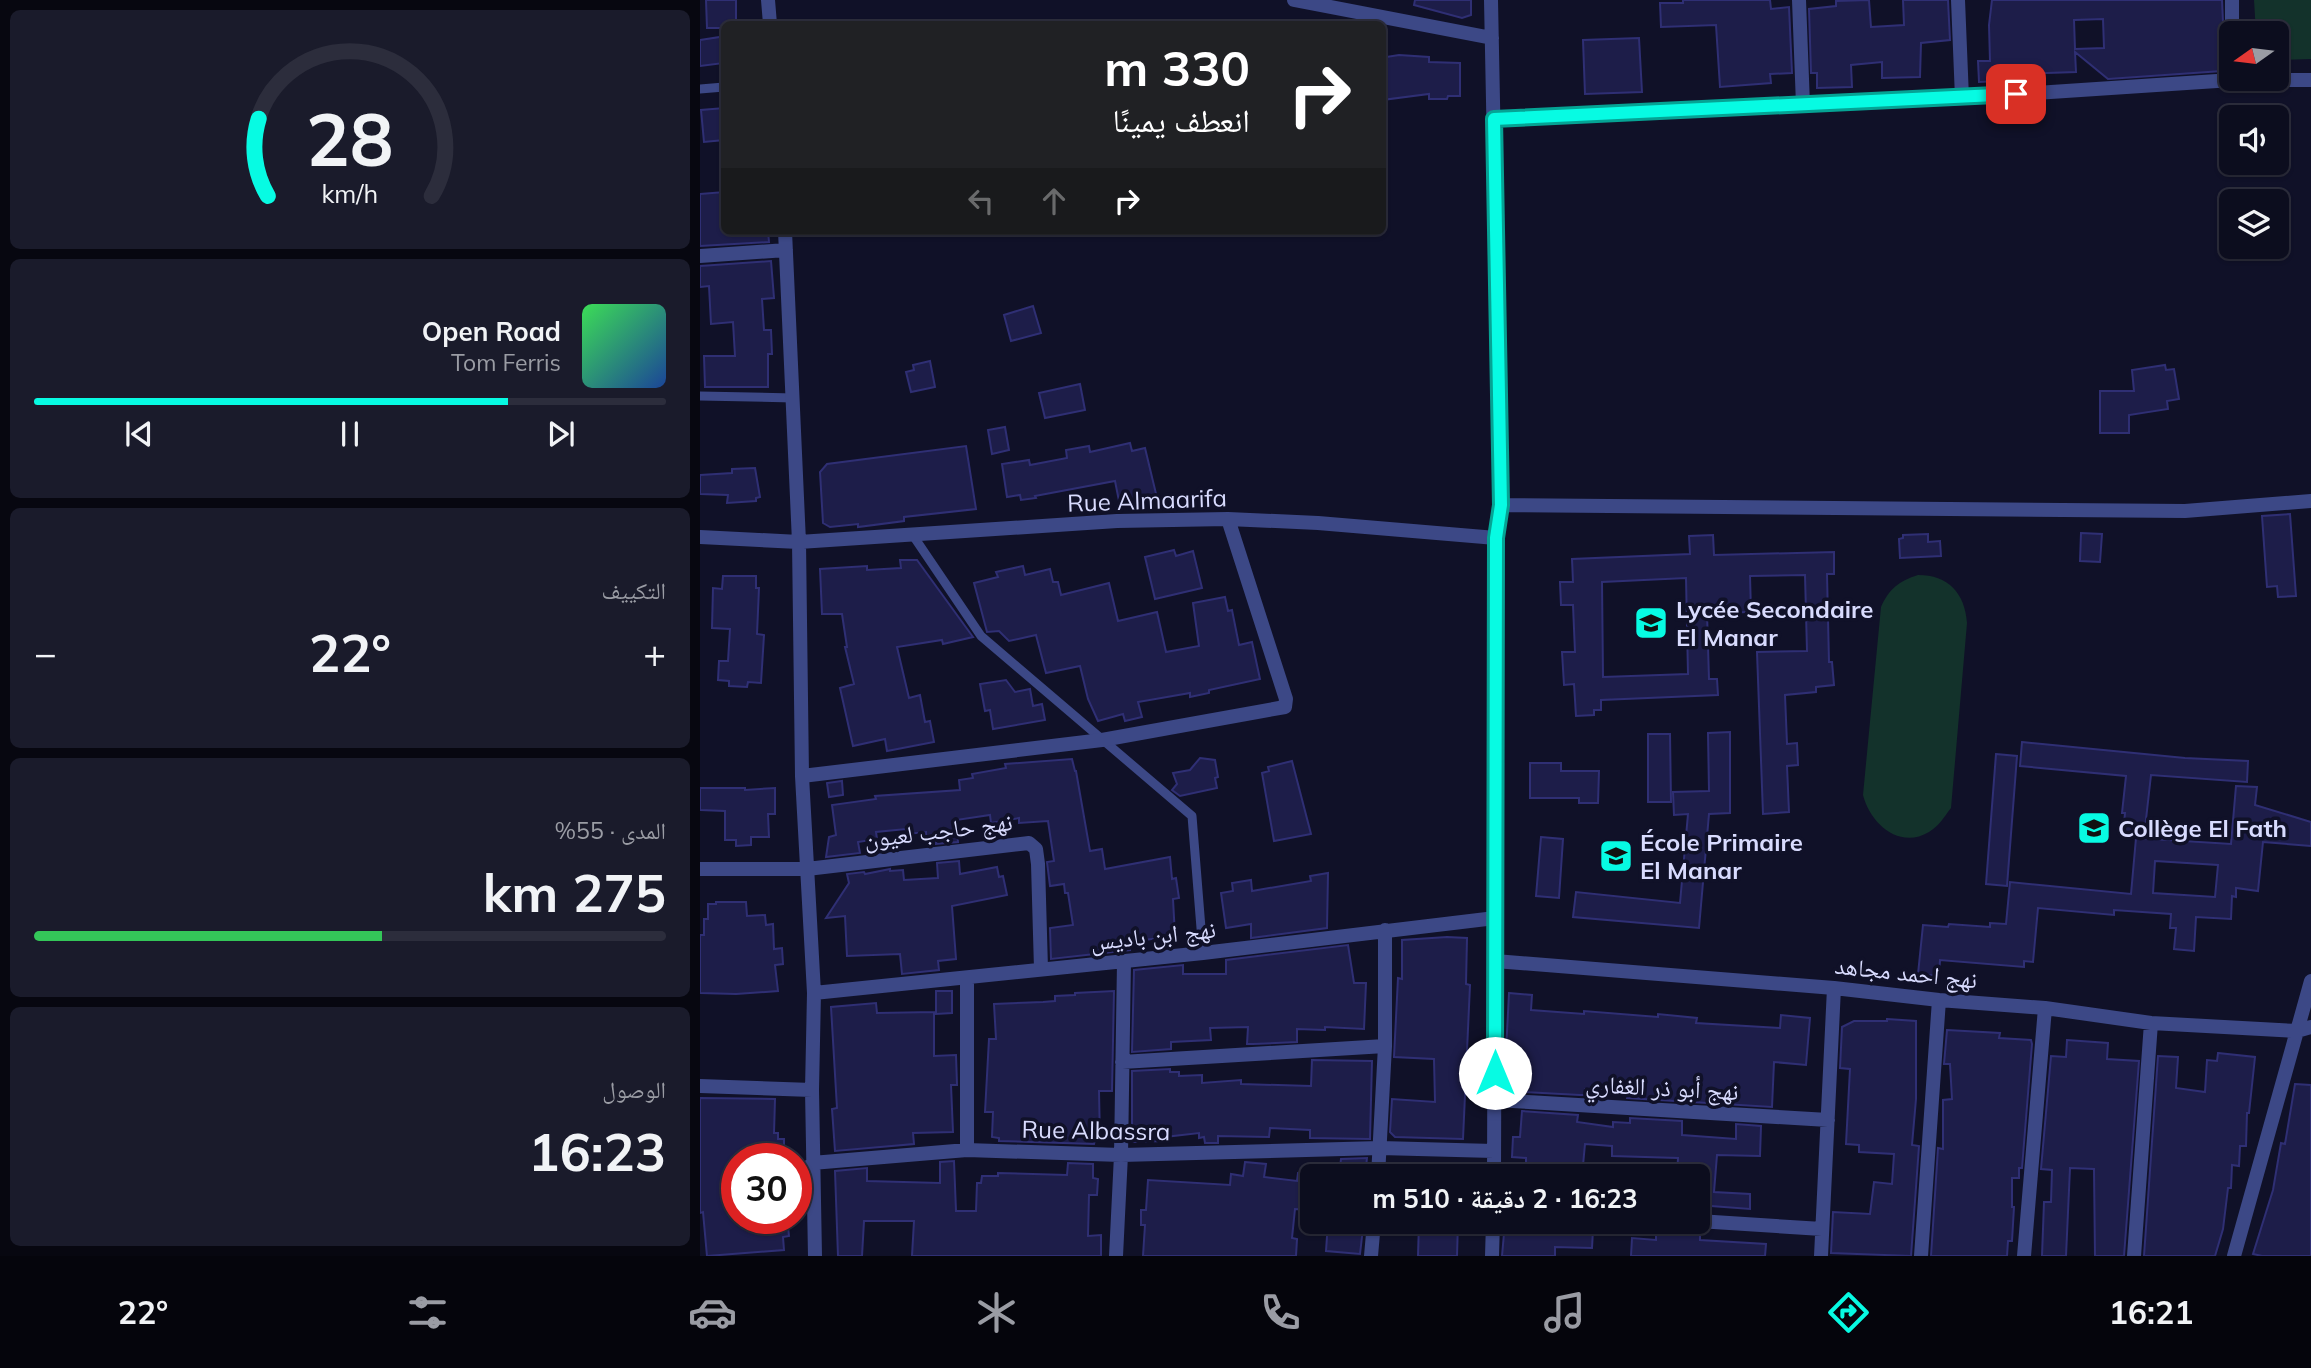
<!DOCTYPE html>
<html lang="ar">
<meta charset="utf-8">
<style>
:root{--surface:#0c0d1e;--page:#1a1b2b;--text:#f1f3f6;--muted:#9a9ca4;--line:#2c2d3c;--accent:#07fbe3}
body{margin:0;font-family:Mulish,"Noto Naskh Arabic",sans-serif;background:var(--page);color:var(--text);direction:rtl;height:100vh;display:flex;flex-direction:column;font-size:26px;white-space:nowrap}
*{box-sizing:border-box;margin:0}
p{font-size:23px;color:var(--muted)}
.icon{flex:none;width:38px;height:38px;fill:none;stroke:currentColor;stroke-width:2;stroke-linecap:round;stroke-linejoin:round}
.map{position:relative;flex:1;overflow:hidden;direction:ltr}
.sheet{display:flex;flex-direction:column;gap:10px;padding:10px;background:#070710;width:700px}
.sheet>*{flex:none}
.top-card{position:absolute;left:21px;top:21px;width:665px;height:214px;border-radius:10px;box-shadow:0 2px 5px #0004,0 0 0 2px var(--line);direction:rtl;background:#202124;color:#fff;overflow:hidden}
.needle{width:46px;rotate:256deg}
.tools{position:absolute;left:1519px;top:21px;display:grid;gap:14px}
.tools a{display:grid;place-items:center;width:70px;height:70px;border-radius:10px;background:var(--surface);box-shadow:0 2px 5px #0004,0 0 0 2px var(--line);font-size:35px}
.speed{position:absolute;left:21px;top:1143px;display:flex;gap:14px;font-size:35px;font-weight:700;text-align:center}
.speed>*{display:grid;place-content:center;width:91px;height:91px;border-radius:50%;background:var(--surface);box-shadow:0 2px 5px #0004,0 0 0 2px var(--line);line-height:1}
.speed .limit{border:10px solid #d22;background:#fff;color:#111}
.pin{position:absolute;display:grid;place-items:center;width:60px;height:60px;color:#fff;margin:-30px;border-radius:14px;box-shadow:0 4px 10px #0006}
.me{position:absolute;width:77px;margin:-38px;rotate:0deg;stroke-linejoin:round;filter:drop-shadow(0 0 5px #0008)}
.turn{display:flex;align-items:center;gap:24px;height:147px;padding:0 21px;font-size:32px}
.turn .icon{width:91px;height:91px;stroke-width:2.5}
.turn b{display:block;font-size:49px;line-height:60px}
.lanes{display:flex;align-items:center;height:66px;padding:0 21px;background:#0003;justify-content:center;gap:35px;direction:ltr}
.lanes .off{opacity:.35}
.big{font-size:52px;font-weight:700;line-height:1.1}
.sheet .tile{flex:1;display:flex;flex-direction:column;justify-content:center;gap:10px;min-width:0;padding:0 24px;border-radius:10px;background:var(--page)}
.sheet .dial{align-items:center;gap:0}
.dial svg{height:182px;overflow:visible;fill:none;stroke:var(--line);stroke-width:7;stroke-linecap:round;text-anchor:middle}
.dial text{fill:var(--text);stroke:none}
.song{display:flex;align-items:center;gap:21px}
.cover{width:84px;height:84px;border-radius:10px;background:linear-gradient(135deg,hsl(130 70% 55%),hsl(220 70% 35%))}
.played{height:7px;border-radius:4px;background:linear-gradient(90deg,var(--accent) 75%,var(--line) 75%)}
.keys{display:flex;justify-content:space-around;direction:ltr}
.heat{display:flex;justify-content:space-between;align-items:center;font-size:38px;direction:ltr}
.charge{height:10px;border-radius:5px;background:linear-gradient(90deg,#34c759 55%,var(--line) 0)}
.trip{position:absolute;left:600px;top:1164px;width:410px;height:70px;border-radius:10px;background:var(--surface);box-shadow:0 2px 5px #0004,0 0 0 2px var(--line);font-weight:700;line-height:70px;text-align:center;direction:rtl}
.menu{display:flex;height:112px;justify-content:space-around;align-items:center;background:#05050c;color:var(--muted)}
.menu .icon{width:49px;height:49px}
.menu .on{color:var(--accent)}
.menu b{font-size:32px;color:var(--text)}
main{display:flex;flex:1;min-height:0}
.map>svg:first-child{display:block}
.green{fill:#13322b}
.building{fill:#1d1d49;stroke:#2f2f74;stroke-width:2;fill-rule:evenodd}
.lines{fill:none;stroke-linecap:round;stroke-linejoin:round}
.service{stroke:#3c4886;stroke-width:9}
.minor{stroke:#3c4886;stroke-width:14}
.route-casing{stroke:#05a394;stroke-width:18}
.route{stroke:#07fbe3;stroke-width:12}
.labels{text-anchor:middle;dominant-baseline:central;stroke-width:7;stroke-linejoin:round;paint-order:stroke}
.street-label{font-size:24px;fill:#d8dbfe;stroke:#101128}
.poi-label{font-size:24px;font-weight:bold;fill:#d8dbfe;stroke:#101128;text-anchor:start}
</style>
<main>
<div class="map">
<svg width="1611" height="1256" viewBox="0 0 1611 1256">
<rect width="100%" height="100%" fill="#101128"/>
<path class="green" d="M1554,0H1611V59L1577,60V33H1556Z
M1218,575C1248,575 1265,593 1267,623L1251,808C1244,817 1239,826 1229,832C1199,850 1170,823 1163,795L1181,607C1189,589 1199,581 1218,575Z"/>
<path class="building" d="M6,0H36V24H24V28H7Z
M715,0H771V15L762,18L714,5Z
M983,0H1070L1071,9L1089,7L1092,73L1070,74L1071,83L1020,87L1016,25L961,27L960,3H983Z
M1169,0L1171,27L1204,25L1203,0H1248L1250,40L1221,43L1220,77L1182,78V62L1151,65L1152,87L1117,88V73H1111L1109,9L1136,6V1Z
M1292,0H1522L1525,67L1522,71L1408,79L1375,52L1376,72L1321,74V80L1279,82L1278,61H1290L1289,25ZM1403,19L1404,48L1375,49L1374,20Z
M20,37L24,63L0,66V40Z
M939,38L942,92L885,94L883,40Z
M699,55L729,57V62L760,63V96H748L747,99H729V94L682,100V63L687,62L686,57Z
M24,108V140L4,142L1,110Z
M24,192V231H68L69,242L0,246V194Z
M71,261L74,298L62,299L64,330H71L72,354H68V387H5L4,356H35L33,322L11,324L9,286L0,287V266Z
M333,306L341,333L311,341L304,315Z
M230,361L235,387L211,392L206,372L214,370L213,365Z
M1465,365L1466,370L1474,369L1479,399L1467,401L1468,409L1429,415V433H1400V391H1434L1432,370Z
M380,384L385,410L345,418L339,393Z
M305,427L309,450L292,454L288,430Z
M430,443L432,451L445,448L458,502L420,506L415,481L335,496L336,498L321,500L320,495L307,497L302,464L329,460L330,465L367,458L366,450L389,446L390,452Z
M266,446L276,509L204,517V521L158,527V524L130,527L123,523L120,472L127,464Z
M55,468L60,497L56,498V501L27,503L28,495L0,494V475L32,473V469Z
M1590,514L1596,596L1578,597L1577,586L1567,587L1562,516Z
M1381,533L1402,534L1400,562L1380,561Z
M1228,534V542L1240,541L1241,556L1200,558L1199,539L1203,538V535Z
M1013,535L1014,555L1134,552V574H1127L1129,662H1132L1134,685L1116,687V692L1085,695L1087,744L1097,743L1098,765L1087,766L1089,812L1063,814L1057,652L1107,651L1105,575L1050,576L1051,612L1007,613L1009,679H1017L1018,695L901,700V710H894V715L876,716L874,684L864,685L862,652H875L873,605H861L860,582H873L872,559L990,554L989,536ZM986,578L988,674L903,677L902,582Z
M474,550L476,556L493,551L502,588L455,599L445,557Z
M200,560H217L273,637L243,644L242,640L197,647L209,698L220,695L225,722L230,721L234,742L187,751L185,739L153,746L140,688L154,684L145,647H147L142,614H122L120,569L167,566V570L201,568Z
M323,566L325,575L350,569L353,582H358L361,595L409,583L418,621L457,612L466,652L499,646L493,603L525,597L528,611L532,610L539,645L552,642L560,679L509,690V693L490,697V693L438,702L442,717L425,721L423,714L398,721L388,699L380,666L346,673L336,635L309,641L299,631L287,632L274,583L298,577L296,572Z
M23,576H56V588H59L57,634L64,635L61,683L48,682L47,687L29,686V681L18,680L19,661H28L30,629L12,628L13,588L22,589Z
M306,680L315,692L330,689L333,706L342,704L345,720L293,729L290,710L285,711L280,684Z
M1030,732V813L1009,814L999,928L873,917L876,892L980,903L988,814L974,815L973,792L1009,791L1008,733Z
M948,734H970L971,802H948Z
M1322,742L1485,758L1548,761L1547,782L1451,775L1444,837L1423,834L1425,813H1422L1426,776L1320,766Z
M1296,754L1317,756L1307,886L1286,884Z
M500,758L515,760L518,777L515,778L517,788L480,796L472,790L477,784L473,773L490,770Z
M372,759L375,771H376L390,851L402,849L405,869L470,857L472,879L476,878L479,898L473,899L475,936L430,942V950L351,959L350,928L373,925L368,893H365L364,884L350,886L347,862L354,861L348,821L319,823V818L291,823L290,815L256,820L258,842L236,844V839L226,840V832L207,834L206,829L176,832L177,839L158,842L160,853L126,857L129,837L136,835L132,805L176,799L175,796L260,790L259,780L273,778L272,774L306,768L305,764Z
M592,761L611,834L574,841L562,773L569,771L568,767Z
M830,763H861V771H899L898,803H879V798H830Z
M142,781L143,795L129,797L127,783Z
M1536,786L1557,787L1555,805L1611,822V846L1563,842L1558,891L1536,888V897L1532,896L1531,919L1496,917L1494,951L1474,949L1476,928H1470L1471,914L1414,910V915L1338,908L1333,962L1324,961V967L1240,960L1239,976L1218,974L1223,925L1248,927L1249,924L1290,927V923L1306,924L1310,882L1431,894L1436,838L1531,844ZM1455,861L1518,865L1515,897L1453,893Z
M0,788H45V790L75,788V814H68L69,837H51V845L36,846V840H25V811L0,810Z
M841,837L863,839L859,898L836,896Z
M259,861L260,874L297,867L299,877L303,876L307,895L252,906L256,959L238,961L239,970L202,974L200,954L147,956L145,916L126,918L149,883L147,874L164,872L165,874L190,869V871L203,870L204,880L238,878L237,863Z
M628,873L627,928L551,938V924L526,928L521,893L533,891L532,883L551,880L552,891L611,881L610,876Z
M16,902H46L47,916L65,915L66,925L73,924L74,949L82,948L83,964L75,965L78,991L36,994L0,993V935H4V919H8V904H16Z
M747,937L767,938L766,984L770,985L763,1139L695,1137L690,1132L692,1099L735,1102L734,1059L694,1057L698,978L702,979V940Z
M648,945L654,983H666L664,1029L625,1027V1030L597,1029V1042L553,1044H547L548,1027L510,1028L511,1040L471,1042V1049L432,1052L434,970L483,965V974H526V960Z
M236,991H252V1013L236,1014Z
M414,991L412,1091H399L400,1140H395L394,1144L299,1141V1138L292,1137L293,1112H285L289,1039H296L294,1004L343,1002L355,1001V996L375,995V993Z
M809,993L832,995L831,1010L884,1014V1011L958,1017V1014L997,1018L996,1023L1080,1028L1081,1015L1110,1018L1106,1065L1074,1062L1072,1107L927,1098L926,1088L885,1089V1095H880L804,1091Z
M176,1003L177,1013L234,1012V1056L256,1055L257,1085H251L253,1132L213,1133L214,1144L135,1151L132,1109L137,1108L131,1007Z
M1187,1019L1216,1021V1099L1212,1145L1219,1146L1211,1256L1131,1253L1133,1212L1170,1214L1174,1182L1192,1184L1194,1154L1159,1152V1145L1146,1144L1150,1069L1140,1068L1142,1027L1154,1021H1187Z
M1247,1030L1300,1033L1299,1038L1331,1040L1332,1044L1322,1168H1319V1178H1312V1207H1314L1312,1241H1308L1307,1256H1231L1238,1148L1243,1149V1100L1252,1099L1250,1064H1244Z
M1367,1040L1408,1043L1407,1059L1439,1061L1424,1256H1395L1394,1169L1370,1168L1366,1256H1342L1344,1202H1351L1352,1170L1341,1169L1351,1056L1366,1057Z
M1518,1053L1555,1057L1549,1113H1547L1546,1146H1540L1539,1166L1532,1165L1531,1188H1528L1523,1229L1515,1256H1444L1458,1056L1478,1057L1476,1088L1505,1092L1507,1060L1517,1061Z
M612,1060L672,1061L670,1139L610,1138V1130L570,1128L569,1137L518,1136V1143H505L504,1137L499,1138V1133L465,1137V1141L432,1142V1071L470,1069V1072H479V1076L502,1075V1083L541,1080V1084L611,1086Z
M1595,1084L1611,1085V1256H1562L1553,1254L1573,1190L1581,1143L1585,1144Z
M0,1098L75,1099L74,1133H78V1139H84V1154H65L66,1158H34L37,1218H87L89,1236L83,1237L84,1250L7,1256L3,1212L0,1213Z
M822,1111L878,1115L877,1122L913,1127V1122L930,1123V1118L982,1121V1135L1036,1139V1124L1061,1126L1060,1156L1017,1155L1014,1192L1050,1194V1209L998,1205V1176H977L978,1158L912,1156V1146L885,1144L882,1176H826V1158L812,1157L813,1137H820Z
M667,1158L665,1176H639L641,1159Z
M254,1161L256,1211H276L277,1183H281L282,1176H298V1173L367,1175L368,1163L393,1164V1178L398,1179L397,1195H389L388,1236L401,1235V1256H212L214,1221H164L162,1256H138L135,1171L167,1168V1181L240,1183V1162Z
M545,1162L566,1164L564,1177L597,1181L598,1173L612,1174V1210L595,1209L592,1238L597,1239L596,1256H443L445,1225H441V1210H446L448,1180L530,1185L531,1174L543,1176Z
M628,1222H661L660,1227L663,1228L660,1254L626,1251Z
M719,1222H758L757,1256H718Z
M805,1222L893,1230L892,1248L855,1247V1256H802Z
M990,1225L993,1229L1000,1231V1240L1066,1244L1065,1256H931L932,1238L956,1240V1226Z"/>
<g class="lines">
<path class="service" d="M0,89L24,87
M0,396L94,398
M212,534L281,636L492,816L503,953"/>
<path class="minor" d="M68,0L70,24
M594,0L792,38
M791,0L801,505L796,538L794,1176
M1099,0L1103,105
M1258,0L1262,98
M1532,0V33
M794,119L1262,98L1532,80H1611
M85,231L99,542L102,776L114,993L112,1090L115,1256
M0,256L86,250
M801,505L1485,511L1611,501
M0,537L99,542L417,521L528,519L618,523L796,538
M102,776L402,740L585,707L586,699L528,519
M0,869H107L329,843L336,849L338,864L341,969
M795,961L1134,988L1239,1000L1345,1008L1451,1023L1597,1031L1611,1027
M267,978V1150
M114,993L503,953L795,918
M422,1062L685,1046
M0,1086L112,1090
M795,1100L1128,1120
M112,1163L267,1150L421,1155L680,1148L794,1151
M678,1176L685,1046V930
M998,1221L1122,1229
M416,1256L421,1155L424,962
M671,1256L674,1222
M792,1256L793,1222
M1121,1256L1134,988
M1221,1256L1239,1000
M1324,1256L1345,1008
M1434,1256L1451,1023
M1534,1256L1611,981"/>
</g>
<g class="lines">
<defs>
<path id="route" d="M795,1073L796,538L801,505L794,119L1316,94"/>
</defs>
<use href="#route" class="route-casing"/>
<use href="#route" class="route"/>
</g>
<defs>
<symbol id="school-square" viewBox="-11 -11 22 22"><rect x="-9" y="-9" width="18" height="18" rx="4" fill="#07fbe3" stroke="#101128"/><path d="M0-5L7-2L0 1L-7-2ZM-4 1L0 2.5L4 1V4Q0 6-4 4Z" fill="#111"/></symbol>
</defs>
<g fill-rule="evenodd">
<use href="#school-square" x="932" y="604" width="38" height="38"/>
<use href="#school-square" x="1375" y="809" width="38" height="38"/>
<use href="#school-square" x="897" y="837" width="38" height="38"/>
</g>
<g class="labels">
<g class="street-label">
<text transform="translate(447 500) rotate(-2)">Rue Almaarifa</text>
<text transform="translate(238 830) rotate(-7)">نهج حاجب لعيون</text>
<text transform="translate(453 935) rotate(-6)">نهج ابن باديس</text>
<text transform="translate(1206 972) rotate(6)">نهج احمد مجاهد</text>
<text transform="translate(962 1087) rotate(3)">نهج أبو ذر الغفاري</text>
<text transform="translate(396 1130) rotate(1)">Rue Albassra</text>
</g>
<g class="poi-label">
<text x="976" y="609">Lycée Secondaire<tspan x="976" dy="28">El Manar</tspan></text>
<text x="1418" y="828">Collège El Fath</text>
<text x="940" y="842">École Primaire<tspan x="940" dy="28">El Manar</tspan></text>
</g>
</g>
</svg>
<div class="tools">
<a><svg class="needle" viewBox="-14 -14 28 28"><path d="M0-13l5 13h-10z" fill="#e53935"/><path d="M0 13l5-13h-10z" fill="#9a9ca4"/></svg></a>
<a><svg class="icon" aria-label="sound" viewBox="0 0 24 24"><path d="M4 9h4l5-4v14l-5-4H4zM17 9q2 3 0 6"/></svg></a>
<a><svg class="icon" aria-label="layers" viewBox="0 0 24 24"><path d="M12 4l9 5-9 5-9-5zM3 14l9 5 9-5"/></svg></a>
</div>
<div class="speed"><div class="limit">30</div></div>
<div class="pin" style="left:1316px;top:94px;background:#d93025"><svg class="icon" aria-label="arrive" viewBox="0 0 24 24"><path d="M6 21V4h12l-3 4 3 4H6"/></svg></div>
<svg class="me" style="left:795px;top:1073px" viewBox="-20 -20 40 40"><circle r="19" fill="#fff"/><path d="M0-13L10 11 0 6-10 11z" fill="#07fbe3"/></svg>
<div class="trip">16:23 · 2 دقيقة · 510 m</div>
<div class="top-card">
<div class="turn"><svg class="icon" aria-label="right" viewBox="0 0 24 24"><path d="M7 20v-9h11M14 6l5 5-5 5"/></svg><div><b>330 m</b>انعطف يمينًا</div></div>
<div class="lanes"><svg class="icon off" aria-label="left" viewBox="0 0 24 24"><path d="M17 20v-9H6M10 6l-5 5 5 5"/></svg><svg class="icon off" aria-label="ahead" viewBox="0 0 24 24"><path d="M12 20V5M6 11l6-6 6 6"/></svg><svg class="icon" aria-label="right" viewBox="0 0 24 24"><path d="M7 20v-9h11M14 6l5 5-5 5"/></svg></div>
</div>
</div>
<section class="sheet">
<div class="tile dial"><svg viewBox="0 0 100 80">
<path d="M14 69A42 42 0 1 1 86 69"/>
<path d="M14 69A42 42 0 0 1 10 35" stroke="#07fbe3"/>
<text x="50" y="56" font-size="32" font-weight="700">28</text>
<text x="50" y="72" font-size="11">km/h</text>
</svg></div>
<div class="tile">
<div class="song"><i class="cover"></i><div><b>Open Road</b><p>Tom Ferris</p></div></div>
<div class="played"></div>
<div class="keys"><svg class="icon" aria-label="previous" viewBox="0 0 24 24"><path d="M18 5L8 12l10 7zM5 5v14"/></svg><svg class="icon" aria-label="pause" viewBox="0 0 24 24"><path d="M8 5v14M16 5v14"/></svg><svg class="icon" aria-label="next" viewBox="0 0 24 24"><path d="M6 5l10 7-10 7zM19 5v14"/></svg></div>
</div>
<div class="tile"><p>التكييف</p>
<div class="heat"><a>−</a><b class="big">22°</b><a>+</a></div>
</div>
<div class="tile"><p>المدى · 55%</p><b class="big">275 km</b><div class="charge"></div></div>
<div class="tile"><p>الوصول</p><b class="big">16:23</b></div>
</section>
</main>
<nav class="menu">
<b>16:21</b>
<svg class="icon on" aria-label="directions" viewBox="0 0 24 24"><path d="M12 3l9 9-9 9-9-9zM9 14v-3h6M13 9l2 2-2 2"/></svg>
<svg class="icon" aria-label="music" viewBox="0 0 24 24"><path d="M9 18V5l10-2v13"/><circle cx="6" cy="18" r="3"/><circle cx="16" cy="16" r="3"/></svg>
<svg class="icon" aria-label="phone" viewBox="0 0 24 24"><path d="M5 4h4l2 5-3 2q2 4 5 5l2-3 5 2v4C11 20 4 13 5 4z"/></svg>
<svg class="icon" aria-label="climate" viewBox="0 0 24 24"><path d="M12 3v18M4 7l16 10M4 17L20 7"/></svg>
<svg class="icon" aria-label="car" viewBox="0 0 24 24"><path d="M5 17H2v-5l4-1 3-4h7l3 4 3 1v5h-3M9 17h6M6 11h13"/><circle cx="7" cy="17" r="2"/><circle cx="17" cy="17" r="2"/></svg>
<svg class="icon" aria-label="filters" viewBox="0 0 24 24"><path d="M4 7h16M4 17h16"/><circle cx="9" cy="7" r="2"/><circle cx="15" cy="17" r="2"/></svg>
<b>22°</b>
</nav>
